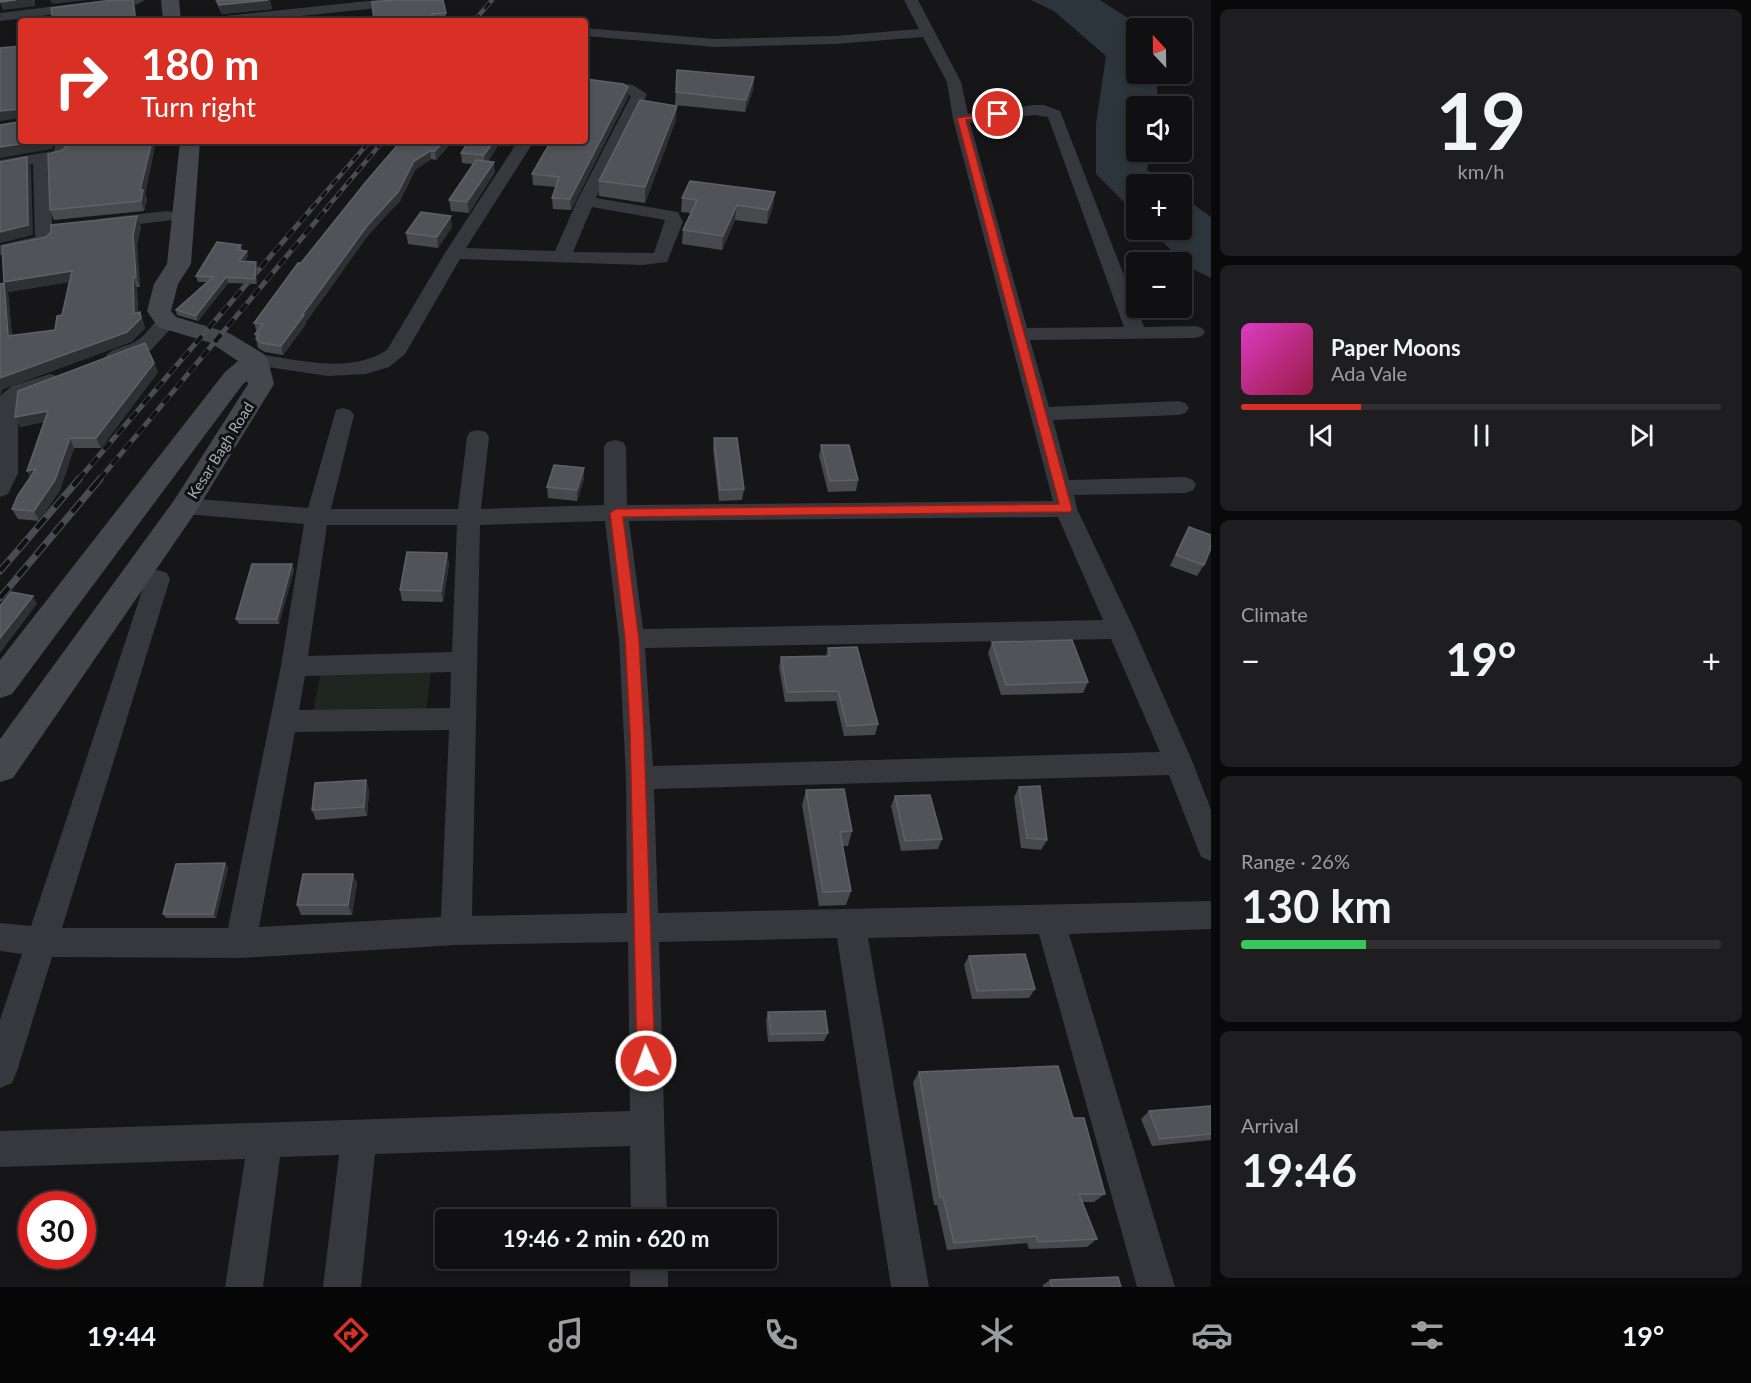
<!DOCTYPE html>
<meta charset="utf-8">
<style>
:root{--surface:#101012;--page:#1e1e20;--text:#f1f3f6;--muted:#9c9d9f;--line:#303032;--accent:#d93025}
body{margin:0;font-family:Lato,sans-serif;background:var(--page);color:var(--text);height:100vh;display:flex;flex-direction:column;font-size:22px;white-space:nowrap}
*{box-sizing:border-box;margin:0}
p{font-size:20px;color:var(--muted)}
.icon{flex:none;width:33px;height:33px;fill:none;stroke:currentColor;stroke-width:2;stroke-linecap:round;stroke-linejoin:round}
.map{position:relative;flex:1;overflow:hidden}
.side{display:flex;flex-direction:column;gap:9px;padding:9px;background:#09090a;width:540px}
.side>*{flex:none}
.banner{position:absolute;left:18px;top:18px;width:570px;height:126px;border-radius:6px;box-shadow:0 3px 9px #0003,0 0 0 2px var(--line);background:#d93025;color:#fff;overflow:hidden}
.needle{width:39px;rotate:338deg}
.fabs{position:absolute;left:1126px;top:18px;display:grid;gap:12px}
.fabs a{display:grid;place-items:center;width:66px;height:66px;border-radius:6px;background:var(--surface);box-shadow:0 3px 9px #0003,0 0 0 2px var(--line);font-size:30px}
.speed{position:absolute;left:18px;top:1191px;display:flex;gap:12px;font-size:30px;font-weight:700;text-align:center}
.speed>*{display:grid;place-content:center;width:78px;height:78px;border-radius:50%;background:var(--surface);box-shadow:0 3px 9px #0003,0 0 0 2px var(--line);line-height:1}
.speed .limit{border:9px solid #d22;background:#fff;color:#111}
.pin{position:absolute;display:grid;place-items:center;width:51px;height:51px;color:#fff;margin:-26px;border:3px solid #fff;border-radius:50%;box-shadow:0 2px 6px #0007}
.me{position:absolute;width:66px;margin:-33px;rotate:358deg;stroke-linejoin:round;filter:drop-shadow(0 0 4px #0008)}
.turn{display:flex;align-items:center;gap:21px;height:126px;padding:0 24px;font-size:27px}
.turn .icon{width:78px;height:78px;stroke-width:2.5}
.turn b{display:block;font-size:42px;line-height:51px}
.big{font-size:45px;font-weight:700;line-height:1.1}
.side .widget{flex:1;display:flex;flex-direction:column;justify-content:center;gap:9px;min-width:0;padding:0 21px;border-radius:9px;background:var(--page)}
.side .dial{align-items:center;gap:0}
.dial b{font-size:78px;line-height:1}
.song{display:flex;align-items:center;gap:18px}
.cover{width:72px;height:72px;border-radius:9px;background:linear-gradient(135deg,hsl(310 70% 55%),hsl(340 70% 35%))}
.played{height:6px;border-radius:3px;background:linear-gradient(90deg,var(--accent) 25%,var(--line) 25%)}
.keys{display:flex;justify-content:space-around;direction:ltr}
.heat{display:flex;justify-content:space-between;align-items:center;font-size:33px;direction:ltr}
.charge{height:9px;border-radius:4px;background:linear-gradient(90deg,#34c759 26%,var(--line) 0)}
.trip{position:absolute;left:435px;top:1209px;width:342px;height:60px;border-radius:6px;background:var(--surface);box-shadow:0 3px 9px #0003,0 0 0 2px var(--line);font-weight:700;line-height:60px;text-align:center}
.menu{display:flex;height:96px;justify-content:space-around;align-items:center;background:#060607;color:var(--muted)}
.menu .icon{width:42px;height:42px}
.menu .selected{color:var(--accent)}
.menu b{font-size:27px;color:var(--text)}
main{display:flex;flex:1;min-height:0}
.map>svg:first-child{display:block}
.green{fill:#1e261f}
.water{fill:#2c353c}
.lines{fill:none;stroke-linecap:round;stroke-linejoin:round}
.street{fill:#37383d;fill-rule:evenodd}
.secondary{fill:#45474d;fill-rule:evenodd}
.rail-far2-casing{stroke:#4a4c52;stroke-width:4.5}
.rail-far1-casing{stroke:#4a4c52;stroke-width:5}
.rail-casing{stroke:#4a4c52;stroke-width:7}
.rail-far2{stroke:#111113;stroke-width:3;stroke-dasharray:8;stroke-linecap:butt}
.rail-far1{stroke:#111113;stroke-width:4;stroke-dasharray:10;stroke-linecap:butt}
.rail{stroke:#111113;stroke-width:4.5;stroke-dasharray:14;stroke-linecap:butt}
.wall{fill:#47494d}
.shaded-wall{fill:#2f3033}
.building{fill:#525359;stroke:#5f6168;stroke-width:1.5}
.route{fill:#d93025;stroke:#8d1f18;stroke-width:1.5}
.labels{text-anchor:middle;dominant-baseline:central;stroke-width:6;stroke-linejoin:round;paint-order:stroke}
.street-label{font-size:15px;fill:#a8adb8;stroke:#111113}
</style>
<main>
<div class="map">
<svg width="1211" height="1287" viewBox="0 0 1211 1287">
<rect width="100%" height="100%" fill="#161618"/>
<path class="green" d="M431,670L426,712L313,711L321,671Z"/>
<path class="water" d="M1031,0H1100L1143,28H1137V74H1156L1158,106H1137V152H1151L1147,170L1167,184H1137V215L1096,174V124L1106,56L1054,11Z
M1182,196L1211,217V278L1187,266L1151,230H1182Z"/>
<g class="lines">
<path class="street" d="M105,0H145L138,4L0,21V13Z
M377,0H422L415,4L254,21H208L215,17Z
M904,0H918L961,82L968,114L1034,105H1044L1060,111L1144,327L1195,326L1202,328L1205,332L1202,336L1195,338L1030,340L1049,407L1178,401L1185,403L1189,408L1185,413L1178,415L1053,420L1069,480L1185,477L1193,480L1196,485L1193,490L1185,493L1074,495L1077,509L1134,629L1193,763L1211,810V861L1201,857L1169,775L654,789L658,913L1211,901V929L1069,934L1175,1287H1137L1039,934L868,938L929,1287H891L837,938L659,942L667,1220H631L630,1146L375,1154L361,1287H323L339,1155L280,1157L263,1287H225L245,1159L0,1167V1131L630,1111L628,942L456,945L241,958L52,957L17,1071L12,1083L0,1088V1020L22,954L0,951V923L31,926L146,579L149,573L158,570L167,573L170,579L62,928H228L281,666L304,524L185,514L177,512L174,506L177,500L185,498L308,508L336,410L343,408L350,410L354,415L331,509H458L467,437L470,432L478,430L486,432L489,437L481,509L604,505V447L607,442L615,440L623,442L626,447L627,505L1053,501L953,119L947,82L923,37L835,44L715,47L585,36V28L715,39L835,36L919,29ZM1034,115L1048,117L1124,327L1027,328L970,123ZM1058,517L1103,620L643,629L629,521ZM605,521L619,639L626,778L627,913L472,916L480,525ZM327,525H457L452,652L308,656ZM1111,639L1160,752L653,766L645,648ZM451,672L450,708L299,710L305,676ZM449,730L441,917L259,927L295,732Z
M585,79L633,85L647,94L596,198L678,212L683,222L667,262L643,265L460,259L405,354L389,367L366,374L328,376L248,364L245,360L248,356L255,354C298,359 349,375 387,350L445,253L518,141H534L466,248L555,251L577,201L631,96L624,92L585,87ZM592,207L665,220L654,253L573,252Z
M56,141H72L71,150L65,158L49,162L53,241L50,245L0,255V245L35,237L33,164L0,170V160L54,151Z
M167,211L173,212L176,216L173,220L105,228L99,227L96,223L99,219L105,218Z
M167,316L174,318L177,322L151,350L122,361H108L105,357C112,347 129,347 138,340C150,332 152,320 167,316Z
M50,374L57,376L60,380L57,384L26,396L18,402V473L8,494L0,497V396L12,386Z
M630,1258H668V1287H630Z"/>
<path class="secondary" d="M161,0H179L181,21H163Z
M180,141H200L191,264L178,284L171,311L176,317L229,333L264,354L268,360L274,384L195,513L13,778L0,782V739L175,499L248,384L247,381L243,384L12,694L0,698V660L225,372L238,361L211,343L158,327L147,311L154,284L167,264Z"/>
<defs>
<path id="rail-far2" d="M474,21L492,0
M311,209L370,141
M326,209L383,141"/>
<path id="rail-far1" d="M78,480L312,208
M99,480L327,208"/>
<path id="rail" d="M0,571L79,479
M0,598L100,479"/>
</defs>
<use href="#rail-far2" class="rail-far2-casing"/>
<use href="#rail-far1" class="rail-far1-casing"/>
<use href="#rail" class="rail-casing"/>
<use href="#rail-far2" class="rail-far2"/>
<use href="#rail-far1" class="rail-far1"/>
<use href="#rail" class="rail"/>
</g>
<path class="wall" d="M215,0H270L272,9L222,14Z
M395,0L446,13V21H374Z
M677,70L754,77L753,90L745,112L675,105Z
M628,87V97L571,210L553,209L552,198L556,187L533,185L532,174Z
M676,120L645,203L599,196V181Z
M69,141H156L145,194L147,199L144,211L54,220L50,210L63,150Z
M401,141H453L436,160L431,159L415,170L400,201L369,234L306,322V324L283,355L265,352L258,348L255,334L257,332L254,323Z
M501,141L488,161L495,172L469,213L451,211L449,200L473,164L462,163L461,153Z
M775,192L773,206L767,224L735,220L722,250L682,244L683,230L691,213L681,212L682,198Z
M141,226L137,245L140,287H137L138,313L140,312L145,328L131,342L3,389L0,395V284L4,283L8,293L12,336L55,330L62,315L69,282L8,292Z
M452,227L438,248L408,244L406,233Z
M241,245L242,250L248,256L244,262L257,267V284L228,283L198,321L177,315L176,310L207,282H198L196,276Z
M154,363L158,372L101,448H74L60,490L39,521L18,519L12,509L30,477L27,471L44,422L20,427L15,417Z
M714,438L744,489L742,500L719,501L713,449Z
M821,445L858,480L856,491L828,492L819,456Z
M584,479L577,501L548,498L547,487Z
M1189,527L1204,565L1197,576L1170,566L1183,538Z
M447,553L449,564L443,602L402,601L400,590Z
M292,564L294,570L279,624H239L236,619Z
M992,642L1088,682L1083,693L1001,695L988,653Z
M828,648L878,724L875,735L844,736L836,701L785,702L779,667L781,657L826,656Z
M366,780L369,790L367,816L316,820L312,810Z
M1019,787L1047,840L1041,850L1021,848L1014,797Z
M806,790L852,831L848,846H843L851,891L846,905L819,906L802,805Z
M895,796L942,839L938,849L901,851L891,806Z
M225,863L228,868L216,918H166L163,914Z
M353,874L357,883L352,915H301L297,905Z
M969,956L1035,989L1029,998L972,999L964,965Z
M768,1012L828,1033L824,1041L768,1042L766,1020Z
M919,1072L1073,1118L1105,1194L1094,1202H1082L1097,1239L1087,1247L1029,1249L1027,1243L947,1250L937,1205H934L913,1082Z
M1211,1106V1140L1152,1146L1141,1119L1149,1111Z
M1050,1280L1121,1287H1043V1285Z"/>
<path class="shaded-wall" d="M16,0H35V6L3,10L0,2Z
M50,0H87L52,4Z
M133,0L135,7L137,21H129V17Z
M270,0L272,9L222,14L219,5Z
M20,77H21V118L0,121V111Z
M754,77L753,90L745,112L746,100Z
M628,87V97L571,210L570,199Z
M677,106L676,120L645,203V187Z
M38,141H55L52,149L0,158V147Z
M152,141H156L145,194L147,199L144,211L141,201L140,190Z
M444,141H453L436,160L435,151Z
M494,141H501L485,166L484,155Z
M430,151L431,159L415,170L400,201L369,234L306,322V324L283,355L281,346L302,315L414,161Z
M27,157L31,167L33,235L0,243V232Z
M494,162L495,172L469,213L467,202Z
M775,192L773,206L767,224L768,210Z
M737,205L735,220L722,250L723,236Z
M137,216L141,226L137,245L140,287L136,277L133,235Z
M451,216L452,227L438,248L437,237Z
M247,251L248,256L240,267L239,261Z
M256,262L257,267V284L255,279Z
M72,271L76,281L8,292L4,282Z
M133,277L137,287L138,321L140,312L145,328L131,342L3,389L0,395V378L134,314Z
M226,277L228,283L198,321L196,316Z
M4,283L8,293L13,347L8,336Z
M154,363L158,372L101,448L96,438Z
M48,411L52,420L20,427L15,417Z
M70,438L74,448L60,490L39,521L34,511Z
M584,468V479L577,501V490Z
M36,469L32,480L27,471Z
M447,553L449,564L443,602L441,591Z
M292,564L294,570L279,624L277,619Z
M33,596L37,604L0,653V638Z
M366,780L369,790L367,816L364,807Z
M225,863L228,868L216,918L213,914Z
M353,874L357,883L352,915L348,905Z"/>
<path class="building" d="M0,0H16L0,2Z
M114,0H133L135,16L129,17V21H53L51,8Z
M217,0H268L219,5Z
M395,0H443L446,13L432,14L434,21H374L372,2Z
M21,46V77H20L19,109L0,111V48Z
M677,70L754,77L746,100L676,92Z
M586,79L623,84L628,87L570,199L552,198L559,177L532,174L551,141H585Z
M640,100L677,106L645,187L599,181Z
M19,118H21V141H38L0,147V125L18,122Z
M69,141H152L140,190H143L141,201L50,210L48,154L63,150Z
M401,141H444L435,151H430L414,161L398,192L367,226L302,315H304L281,346L262,343L256,339L259,335L255,334L263,324L254,323L298,263H301L365,183Z
M469,141H494L484,155L461,153Z
M27,157L28,225L0,232V162Z
M476,160L494,162L467,202L449,200Z
M690,181L775,192L768,210L737,205L723,236L683,230L697,200L682,198Z
M421,212L451,216L437,237L406,233Z
M137,216L133,235L136,277H133L134,314L140,312L141,318L127,332L0,378V284L4,283L8,336L55,330L57,316L62,315L72,271L4,282L2,246L46,237L51,232V225Z
M217,242L241,245L237,250L247,251L239,261L256,262L255,279L226,277L196,316L176,310L213,277L196,276Z
M145,343L154,363L96,438H70L55,480L34,511L12,509L18,495L36,469L27,471L48,411L15,417L18,391Z
M714,438H737L744,489L720,490Z
M821,445H849L858,480L830,481Z
M554,465L584,468L577,490L547,487Z
M1189,527L1211,535V548L1204,565L1176,555Z
M407,552L447,553L441,591L400,590Z
M252,564H292L277,619H236Z
M11,592L33,596L0,638V606Z
M1072,640L1088,682L1006,685L992,642Z
M857,647L878,724L847,726L838,691L787,692L781,657L830,656L828,648Z
M366,780L364,807L312,810L315,783Z
M1040,786L1047,840L1027,838L1019,787Z
M844,789L852,831L840,832L851,891L823,892L806,790Z
M930,795L942,839L905,841L895,796Z
M225,863L213,914H163L176,864Z
M303,874H353L348,905H297Z
M1025,954L1035,989L977,991L969,956Z
M825,1011L828,1033L771,1034L768,1012Z
M1058,1066L1073,1118H1084L1105,1194H1079L1097,1239L1038,1242L1036,1236L954,1243L943,1197H940L919,1072Z
M1211,1106V1134L1160,1139L1149,1111Z
M1118,1277L1121,1287H1052L1050,1280Z"/>
<path class="route" d="M998,112L1002,114L1000,116L966,120L1072,509L1071,512L623,517L639,639L644,732L655,1061L652,1067L646,1070L640,1067L637,1061L630,732L625,639L610,513L616,509L1059,504L957,118Z"/>
<g class="labels">
<g class="street-label">
<text transform="translate(220 450) rotate(-58)">Kesar Bagh Road</text>
</g>
</g>
</svg>
<div class="fabs">
<a><svg class="needle" viewBox="-14 -14 28 28"><path d="M0-13l5 13h-10z" fill="#e53935"/><path d="M0 13l5-13h-10z" fill="#9c9d9f"/></svg></a>
<a><svg class="icon" aria-label="sound" viewBox="0 0 24 24"><path d="M4 9h4l5-4v14l-5-4H4zM17 9q2 3 0 6"/></svg></a>
<a>+</a>
<a>−</a>
</div>
<div class="speed"><div class="limit">30</div></div>
<div class="pin" style="left:998px;top:114px;background:#d93025"><svg class="icon" aria-label="arrive" viewBox="0 0 24 24"><path d="M6 21V4h12l-3 4 3 4H6"/></svg></div>
<svg class="me" style="left:646px;top:1061px" viewBox="-20 -20 40 40"><circle r="17" fill="#d93025" stroke="#fff" stroke-width="3"/><path d="M0-11L8 9 0 5-8 9z" fill="#fff"/></svg>
<div class="trip">19:46 · 2 min · 620 m</div>
<div class="banner">
<div class="turn"><svg class="icon" aria-label="right" viewBox="0 0 24 24"><path d="M7 20v-9h11M14 6l5 5-5 5"/></svg><div><b>180 m</b>Turn right</div></div>
</div>
</div>
<section class="side">
<div class="widget dial"><b>19</b><p>km/h</p></div>
<div class="widget">
<div class="song"><i class="cover"></i><div><b>Paper Moons</b><p>Ada Vale</p></div></div>
<div class="played"></div>
<div class="keys"><svg class="icon" aria-label="previous" viewBox="0 0 24 24"><path d="M18 5L8 12l10 7zM5 5v14"/></svg><svg class="icon" aria-label="pause" viewBox="0 0 24 24"><path d="M8 5v14M16 5v14"/></svg><svg class="icon" aria-label="next" viewBox="0 0 24 24"><path d="M6 5l10 7-10 7zM19 5v14"/></svg></div>
</div>
<div class="widget"><p>Climate</p>
<div class="heat"><a>−</a><b class="big">19°</b><a>+</a></div>
</div>
<div class="widget"><p>Range · 26%</p><b class="big">130 km</b><div class="charge"></div></div>
<div class="widget"><p>Arrival</p><b class="big">19:46</b></div>
</section>
</main>
<nav class="menu">
<b>19:44</b>
<svg class="icon selected" aria-label="directions" viewBox="0 0 24 24"><path d="M12 3l9 9-9 9-9-9zM9 14v-3h6M13 9l2 2-2 2"/></svg>
<svg class="icon" aria-label="music" viewBox="0 0 24 24"><path d="M9 18V5l10-2v13"/><circle cx="6" cy="18" r="3"/><circle cx="16" cy="16" r="3"/></svg>
<svg class="icon" aria-label="phone" viewBox="0 0 24 24"><path d="M5 4h4l2 5-3 2q2 4 5 5l2-3 5 2v4C11 20 4 13 5 4z"/></svg>
<svg class="icon" aria-label="climate" viewBox="0 0 24 24"><path d="M12 3v18M4 7l16 10M4 17L20 7"/></svg>
<svg class="icon" aria-label="car" viewBox="0 0 24 24"><path d="M5 17H2v-5l4-1 3-4h7l3 4 3 1v5h-3M9 17h6M6 11h13"/><circle cx="7" cy="17" r="2"/><circle cx="17" cy="17" r="2"/></svg>
<svg class="icon" aria-label="filters" viewBox="0 0 24 24"><path d="M4 7h16M4 17h16"/><circle cx="9" cy="7" r="2"/><circle cx="15" cy="17" r="2"/></svg>
<b>19°</b>
</nav>
